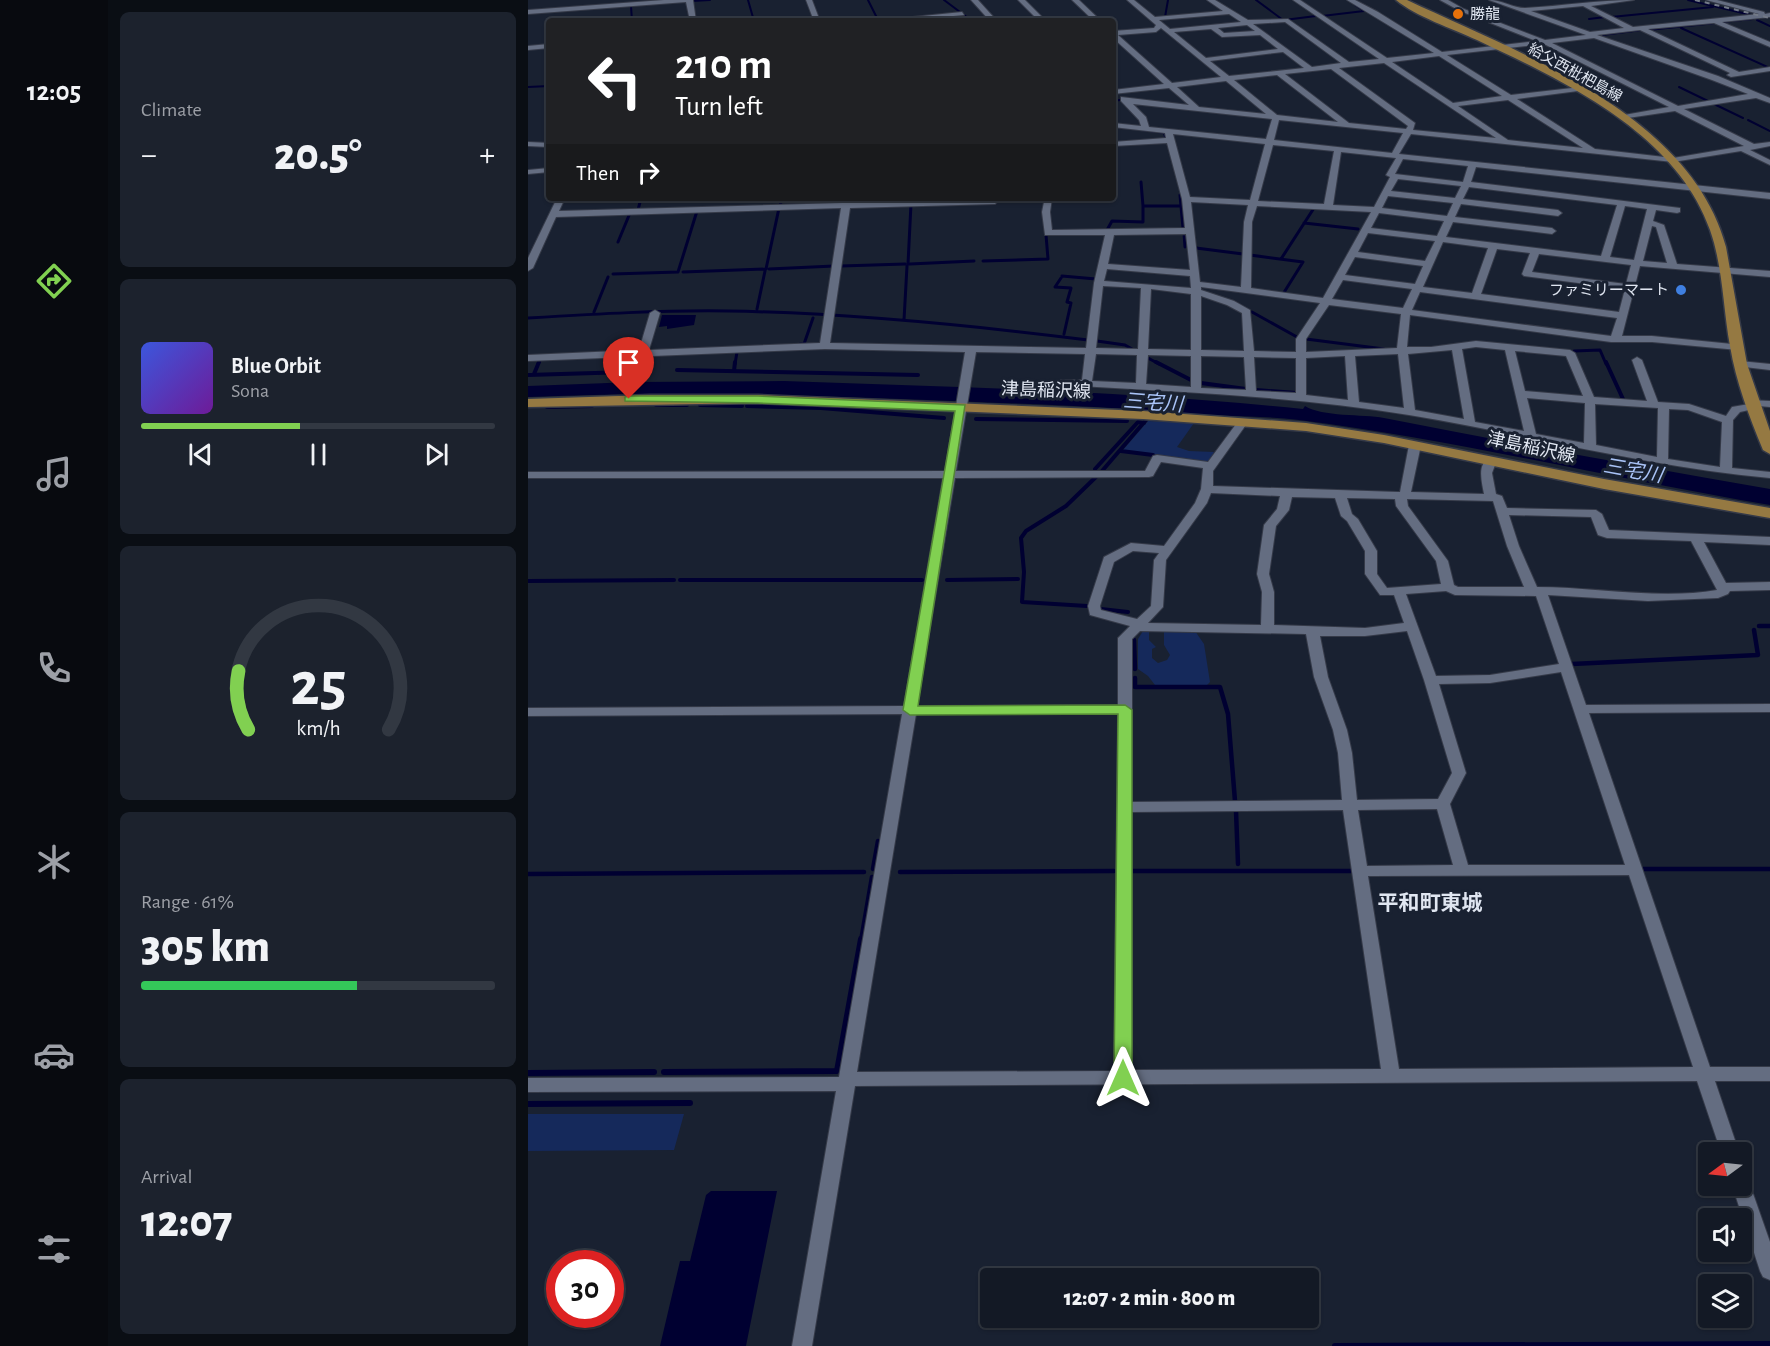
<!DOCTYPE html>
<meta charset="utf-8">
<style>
:root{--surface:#131925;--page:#1c222d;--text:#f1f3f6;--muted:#9da0a7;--line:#323842;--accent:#81d051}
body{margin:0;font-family:"Alegreya Sans","Noto Sans JP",sans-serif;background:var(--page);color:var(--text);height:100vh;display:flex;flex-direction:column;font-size:22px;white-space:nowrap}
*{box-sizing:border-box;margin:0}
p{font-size:20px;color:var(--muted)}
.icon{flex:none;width:33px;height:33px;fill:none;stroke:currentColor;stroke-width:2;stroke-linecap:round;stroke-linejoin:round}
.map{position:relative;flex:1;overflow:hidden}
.details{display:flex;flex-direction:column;gap:12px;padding:12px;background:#0a0e14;width:420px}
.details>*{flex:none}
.hud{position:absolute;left:18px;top:18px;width:570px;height:183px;border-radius:6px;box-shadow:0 2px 4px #0004,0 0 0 2px var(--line);background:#202124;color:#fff;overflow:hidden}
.needle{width:39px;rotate:255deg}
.buttons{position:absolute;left:1170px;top:1142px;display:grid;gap:12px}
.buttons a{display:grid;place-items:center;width:54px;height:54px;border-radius:6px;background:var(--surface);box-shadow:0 2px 4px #0004,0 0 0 2px var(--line);font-size:30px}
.speed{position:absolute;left:18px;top:1250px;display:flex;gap:12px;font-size:30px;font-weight:700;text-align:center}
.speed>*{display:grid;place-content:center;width:78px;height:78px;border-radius:50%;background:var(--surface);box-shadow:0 2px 4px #0004,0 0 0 2px var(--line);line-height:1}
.speed .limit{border:9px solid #d22;background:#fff;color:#111}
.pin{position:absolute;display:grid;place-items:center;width:51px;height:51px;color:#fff;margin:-62px -26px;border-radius:50% 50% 50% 0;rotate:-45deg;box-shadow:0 0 6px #0007}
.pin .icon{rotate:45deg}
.me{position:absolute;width:66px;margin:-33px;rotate:0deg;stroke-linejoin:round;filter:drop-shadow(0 0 4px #0008)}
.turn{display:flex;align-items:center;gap:21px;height:126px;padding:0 30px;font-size:27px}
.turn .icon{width:78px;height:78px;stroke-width:2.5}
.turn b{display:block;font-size:42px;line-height:51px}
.then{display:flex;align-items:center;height:57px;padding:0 30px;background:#0003;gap:12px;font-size:22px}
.big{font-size:45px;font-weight:800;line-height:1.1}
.details .card{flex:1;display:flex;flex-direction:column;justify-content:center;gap:9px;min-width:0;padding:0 21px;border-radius:9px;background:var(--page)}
.details .dial{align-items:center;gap:0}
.dial svg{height:156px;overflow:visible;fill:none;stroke:var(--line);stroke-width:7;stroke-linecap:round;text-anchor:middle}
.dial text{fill:var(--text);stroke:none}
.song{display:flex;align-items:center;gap:18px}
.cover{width:72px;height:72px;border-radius:9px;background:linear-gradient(135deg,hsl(230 70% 55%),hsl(280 70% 35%))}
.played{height:6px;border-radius:3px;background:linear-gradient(90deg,var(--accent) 45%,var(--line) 45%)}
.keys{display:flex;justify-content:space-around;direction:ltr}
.heat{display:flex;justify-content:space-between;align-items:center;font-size:33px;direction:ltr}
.charge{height:9px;border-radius:4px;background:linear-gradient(90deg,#34c759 61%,var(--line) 0)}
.trip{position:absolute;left:452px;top:1268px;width:339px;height:60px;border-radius:6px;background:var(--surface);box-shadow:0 2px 4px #0004,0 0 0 2px var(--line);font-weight:800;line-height:60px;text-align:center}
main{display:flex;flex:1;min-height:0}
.tab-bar{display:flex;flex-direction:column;width:108px;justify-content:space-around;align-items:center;background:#080a0f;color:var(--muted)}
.tab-bar .icon{width:42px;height:42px}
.tab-bar .active{color:var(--accent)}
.tab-bar b{font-size:27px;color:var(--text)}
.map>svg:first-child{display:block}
.green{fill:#15295b}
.water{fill:#000031}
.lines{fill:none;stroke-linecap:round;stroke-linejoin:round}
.stream-far4{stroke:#000031;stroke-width:2}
.stream-far3{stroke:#000031;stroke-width:3}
.stream-far2{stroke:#000031;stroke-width:4}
.stream-far1{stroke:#000031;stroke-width:4.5}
.stream{stroke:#000031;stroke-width:6}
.minor-casing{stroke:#353a48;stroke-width:2}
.major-casing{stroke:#353a48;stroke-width:3}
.minor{fill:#646d81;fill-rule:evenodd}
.major{fill:#957942;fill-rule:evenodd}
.rail{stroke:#737a87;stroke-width:2;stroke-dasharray:5 5;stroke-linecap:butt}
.route{fill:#81d051;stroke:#548735;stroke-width:1.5}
.food-dot{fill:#e8710a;stroke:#192131;stroke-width:2}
.shop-dot{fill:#3f7fe0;stroke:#192131;stroke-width:2}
.labels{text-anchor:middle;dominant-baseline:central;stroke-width:6;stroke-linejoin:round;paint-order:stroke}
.far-poi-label{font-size:15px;fill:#e0e6f1;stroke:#192131;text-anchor:start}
.far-street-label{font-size:15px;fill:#e0e6f1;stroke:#192131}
.street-label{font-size:18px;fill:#e0e6f1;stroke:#192131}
.water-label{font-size:20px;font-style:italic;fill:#a9c3f7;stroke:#192131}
.quarter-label{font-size:21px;font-weight:bold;fill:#e0e6f1;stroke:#192131}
</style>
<main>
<nav class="tab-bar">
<b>12:05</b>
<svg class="icon active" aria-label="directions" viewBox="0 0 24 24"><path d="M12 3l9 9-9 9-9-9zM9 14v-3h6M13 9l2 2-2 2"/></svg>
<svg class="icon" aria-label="music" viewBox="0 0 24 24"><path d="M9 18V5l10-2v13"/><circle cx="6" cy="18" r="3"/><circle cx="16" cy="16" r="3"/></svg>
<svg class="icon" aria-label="phone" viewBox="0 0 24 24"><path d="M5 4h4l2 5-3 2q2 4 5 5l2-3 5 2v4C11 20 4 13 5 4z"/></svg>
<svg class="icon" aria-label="climate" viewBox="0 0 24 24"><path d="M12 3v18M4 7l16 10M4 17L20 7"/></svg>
<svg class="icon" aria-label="car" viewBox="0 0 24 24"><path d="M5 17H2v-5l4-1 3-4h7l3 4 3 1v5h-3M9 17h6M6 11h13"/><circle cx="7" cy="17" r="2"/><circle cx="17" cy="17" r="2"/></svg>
<svg class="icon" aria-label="filters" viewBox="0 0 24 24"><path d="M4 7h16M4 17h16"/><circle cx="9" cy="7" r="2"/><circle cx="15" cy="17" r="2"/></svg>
</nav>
<section class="details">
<div class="card"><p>Climate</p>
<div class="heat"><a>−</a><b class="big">20.5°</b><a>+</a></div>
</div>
<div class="card">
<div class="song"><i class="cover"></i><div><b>Blue Orbit</b><p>Sona</p></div></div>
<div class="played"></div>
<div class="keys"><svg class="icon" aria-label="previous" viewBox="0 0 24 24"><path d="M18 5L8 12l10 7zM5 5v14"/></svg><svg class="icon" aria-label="pause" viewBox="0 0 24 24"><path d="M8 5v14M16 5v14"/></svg><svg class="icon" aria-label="next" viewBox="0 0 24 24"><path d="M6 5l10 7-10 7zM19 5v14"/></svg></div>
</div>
<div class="card dial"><svg viewBox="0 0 100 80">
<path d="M14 69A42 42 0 1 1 86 69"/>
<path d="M14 69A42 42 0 0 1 9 39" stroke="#81d051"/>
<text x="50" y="56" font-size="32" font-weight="700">25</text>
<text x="50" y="72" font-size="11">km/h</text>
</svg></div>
<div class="card"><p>Range · 61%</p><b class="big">305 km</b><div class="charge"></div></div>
<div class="card"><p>Arrival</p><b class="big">12:07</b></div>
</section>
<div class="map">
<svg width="1242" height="1346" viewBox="0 0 1242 1346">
<rect width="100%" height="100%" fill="#192131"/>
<path class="green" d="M620,421L666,423L649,447L661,451L686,452L681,462L595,450Z
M621,630V640L628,647L624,649V658L630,663L639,660L642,655L636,645V631H667L676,644L682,682L679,685H627L620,676L610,669V639L615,631Z
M0,1114H156L146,1150L0,1151Z"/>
<path class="water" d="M134,315H168L166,325L139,329V326L131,327Z
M256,381C429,387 604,391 775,409L777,406C794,417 835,414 856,418C984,443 1113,467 1242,489V505C1085,479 929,440 771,420C731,415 692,417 652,413C595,408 533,405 472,403C315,396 158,390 0,397V386L107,382Z
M183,1191H249L218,1346H132L152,1261H162L178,1195Z"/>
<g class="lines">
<path class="stream-far4" d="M220,0L226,21
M340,0L350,20
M416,0L444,21
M728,0L755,20
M1160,0L1223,15
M164,1L182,0
M103,6L104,21
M794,16L836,11L827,5
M637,17L640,0
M1083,17L1185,7
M1061,19L1077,17
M756,20L788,16
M1229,20L1242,26
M1194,22L1225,19
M1153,28L1242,68
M1120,30L1188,23
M1074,35L1114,30
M0,87L21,86
M1151,87L1182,102
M585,101L592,100
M1186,104L1215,118
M1220,120L1242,131
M614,130L636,133L638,140"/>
<path class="stream-far3" d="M613,182L615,206
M652,195L655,228
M252,206L254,198
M110,210L113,198
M776,223L830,229
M579,230L584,221L615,222V206H653
M656,233L657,247
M90,242L102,213
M668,248L715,254
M722,255L775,262L755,294H758
M753,259L786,208
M455,261L520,259L518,235
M380,264L383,204
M382,264L446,261
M313,266L377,264
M238,269L251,208
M241,269L306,266
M155,272L238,269
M85,274L150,272L169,211
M534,276L568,279L569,276
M533,278L527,287L543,288L539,302L543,303L536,334
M229,309L237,271
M66,312L80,277
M724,312L769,337
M0,318C67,314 134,310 201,311C321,313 441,325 560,340
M376,320L379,266
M778,339L856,349
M569,341L597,345L604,349
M272,344H276L285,318
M1046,351L1072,350L1078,364
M620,358L631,364
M10,364L12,360
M207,364L209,352"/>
<path class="stream-far2" d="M628,362L663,380
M1078,362L1095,399
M149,370L390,375
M206,371L207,362
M6,374L11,362
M0,375L100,372
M673,383L718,389
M728,390L769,393
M128,405H159
M172,405L214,406
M219,406L293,408L416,418
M19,407L64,406
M448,419L599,421
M593,451L625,455
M567,469L610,422L616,423
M574,471L618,420
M152,580H394
M419,580L490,579
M0,581L146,580
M559,606L494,602L496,572L493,538L498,531L538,506L569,476
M573,609L600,612"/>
<path class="stream-far1" d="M1231,626H1242
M606,640L607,669
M1044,664L1230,655L1226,630
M607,678V687H692L700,714L707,801
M708,811L710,864
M345,869L350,841
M1115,869H1242
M604,871H825
M372,872L586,871
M0,874L336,872
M333,941L344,877"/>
<path class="stream" d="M136,1072L309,1071L333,939
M0,1073L126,1072
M0,1104L162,1103
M807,1346L1242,1344"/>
<defs>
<path id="minor" d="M136,0H165L168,21H162L158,2L0,14V10Z
M278,0H284L292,21H286Z
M443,0H450L469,21H462Z
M490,0H497L518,21H511Z
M544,0H551L573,21H566Z
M599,0H606L627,17L695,11L679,0H687L720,20L760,19L821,62L851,59L765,0H772L859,58L906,53L819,0H827L850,12L914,52L1008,41L932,11L912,0H920L936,9L1017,40L1058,35L961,0C974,0 985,8 997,8C1034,6 1070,0 1106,0L1063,6L1105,27L1231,14L1178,0H1189L1236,12L1237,14L1242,13V17L1194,22L1242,42V47L1186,23L1120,29L1211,72L1242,67V71L1203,77L1199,75L1202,73L1112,30L1069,35L1190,76L1242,98V103L1228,98L1156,109L1226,144L1242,142V146L1222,150L1242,160V165L1213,151L1145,162L883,134L871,154L1242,193V199L948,167L943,182L1152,208V212L1149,213L1128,210L1125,221L1136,225L1149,264L1242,271V277L1112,266L1094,336H1124L1214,345V349L1210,350L1124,342H1083L882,315L879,347H903L948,341L1042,350L1047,353L1066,397L1119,401L1104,360L1109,357L1114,360L1130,402L1161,404L1198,416L1204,407L1221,404V400L1242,401V407L1231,406L1230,408L1212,412L1205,420L1204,468L1242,472V478C1120,467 1002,435 881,415C766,396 650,392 534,385L530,384V380H554L557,354L448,352L428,471H617L625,456L629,455L680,462L711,420L715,419L720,422L685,471V486L870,492H872L881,445L887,442L893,445L883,492L956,494C954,482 948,463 963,457L969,460L964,473L968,494L974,496L979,508L1068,510L1074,514L1081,530L1242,537V545L1176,542L1198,583L1242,582V590L1202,591L1200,594L1190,598L1120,601L1020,595L1058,705L1242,704V712L1061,713L1182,1067H1242V1081H1187L1211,1152H1193L1169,1081L327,1086L284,1346H264L308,1091L0,1092V1078L311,1077L374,714L0,716V708L376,706L415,478H0V472L417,471L437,352L297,349L0,361V355L111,350L122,313L127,310L132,313L121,350L292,343L313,208L28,217L5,268L0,271V258L29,198H37L31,211L314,203L315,198H323V203L473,198L467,204L322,208L302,343L558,348L566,283L577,235H517L514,212L516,202L498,201L494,198H524L522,212L524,230L657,228L654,199L639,143L585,146V142L638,138L637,133L585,127V123L613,126L611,120L593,101V97L661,105L641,88L585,94V90L636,84L585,38V31L626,28L628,25ZM1055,6L1096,28L1062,32L1003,11ZM701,14L713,22L642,29L631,20ZM757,22L813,63L784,67L725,24ZM719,25L727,31L696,33L690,28ZM633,28L638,32L693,77L644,83L590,35L628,32ZM683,29L694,37L732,35L750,49L678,58L646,32ZM1066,38L1184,80L1220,94L1150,106L1024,43ZM1016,44L1141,107L1096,115H1093V119L1147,111L1216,146L1145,158L1067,149L989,99L1050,91H1053V87L983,95L919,55ZM755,52L776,68L701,76L682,61ZM911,56L974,96L925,103L864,62ZM856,63L968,138L885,130L887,123L811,68ZM803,69L880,126L878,129L821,123L757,74ZM749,75L810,122L749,115L706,80ZM698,81L738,114L671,107L649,87ZM980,100L1055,148L980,140L930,106ZM605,104L744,119L738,139L621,127L618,117ZM751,120L875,133L864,153L746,140ZM645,134L737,144L722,200L662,197ZM745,145L806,151L796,204L730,201ZM813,152L868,158L858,175L862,177L846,207L805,205ZM875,159L940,166L935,182L867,174ZM870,179L933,186L927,198L863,191ZM941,187L1089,205L1073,256L918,237L925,222L1024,234L1028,231L1024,228L927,217L933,204L1030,216L1034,213L1030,210L935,199ZM860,196L925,203L919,216L854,208ZM663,202L720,205L716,222L713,287L672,282ZM729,206L843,212L795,298L723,288L724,222ZM1097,206L1119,209L1106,260L1082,257ZM851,213L916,221L909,236L843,228ZM1124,226L1128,227L1139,263L1115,261ZM840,233L907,241L897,261L830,252ZM658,234L662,270L580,264L586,235ZM915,242L960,248L944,293L895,287ZM969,249L1002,253L994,274L996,276L1097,289L1091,312L953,294ZM1011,254L1103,265L1098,284L1004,272ZM827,257L895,266L887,284L817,275ZM579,269L662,276L663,288L576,281ZM815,280L884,289L875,308L804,299ZM575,286L613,288L610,349L568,348ZM673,287L792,303L768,339V352L726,351L722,310L706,301L673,290ZM623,289L663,294V350L620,349ZM892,292L1089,318L1083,336L884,310ZM673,296L699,305L714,313L716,351L673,350ZM801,305L873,314L869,348L778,352V339ZM948,347L977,350L996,431L947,422L934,349ZM924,350L936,419L887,410L880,354ZM987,351L1038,356L1055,396L997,391ZM568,354L609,355L608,383L564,381ZM870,354L876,408L831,402L827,356ZM620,355L663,356V387L618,384ZM673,356L716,357L718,390L673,388ZM817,356L820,400L778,395V358ZM726,357L768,358V393L728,391ZM999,398L1057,403L1056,443L1008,434ZM1067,404L1130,408L1129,457L1068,445ZM1141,409L1160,410L1194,422L1192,467L1140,459ZM633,462L675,468L673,489L667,503L636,546L603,543L576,557L560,606L562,615L602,626L590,638V705L389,706L427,478L621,477L625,476ZM683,493L752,496L749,509L736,525L729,574L734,592L733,625L620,623L635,607L638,560L679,503ZM764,497L807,498L813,516L819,521L837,551V574L852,595H866L876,623L837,628L746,625V592L741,574L748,526L761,510ZM819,498L867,499L868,506L908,561L913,584L859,588L849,574V551L830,519L824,514ZM879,499L965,501L979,546L996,587H930L926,585L920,561L880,506ZM981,515L1063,517L1070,535L1079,538L1163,541L1189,590C1133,600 1067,587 1009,587L991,546ZM605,551L631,553L626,560L623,606L609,619L573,610L572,606L586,562ZM918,591L927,595L1008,596L1031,664L962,675L908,676L878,594ZM612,631L778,634L786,677L805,730L810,753L814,800L604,802V639ZM879,631L896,680L924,773L910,799L829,800L824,753L819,730L800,677L792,636H837ZM1033,672L1097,865H940L922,804L938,773L911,684L962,683ZM590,713L586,1071L329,1072L388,714ZM909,809L925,865L839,866L830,810ZM815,810L853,1069L604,1070V812ZM1101,875L1165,1067L871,1069L840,876Z
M434,12L436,15L372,21H345Z
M21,44V48L0,50V46Z
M0,142L21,143V147L0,146Z
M21,168V172L0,174V170Z
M1212,361L1242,364V370L1208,366L1207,364Z
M1214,1177L1220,1179L1222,1185L1242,1242V1280L1235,1277L1232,1271L1204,1185H1214Z"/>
<path id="major" d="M868,0H879C991,53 1163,114 1198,247L1219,364L1242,431V454L1235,450C1221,416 1208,382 1202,346C1195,308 1195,267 1182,230C1148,133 1036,81 949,40C925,29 887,16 868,0Z
M122,395H230L615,411L778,423L856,435L1076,479L1242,508V518L1076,489L856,443L778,431L615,419L230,403L0,407V399Z"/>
</defs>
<use href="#minor" class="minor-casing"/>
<use href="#major" class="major-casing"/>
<use href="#minor" class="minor"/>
<use href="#major" class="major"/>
<path class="rail" d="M1167,0L1242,18"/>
</g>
<path class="route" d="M101,396H230L437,405L390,706L597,705L604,710V1078L601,1083H589L586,1078L590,714L382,715L375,710L427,411L230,403L97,401V397Z"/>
<circle class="food-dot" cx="930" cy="14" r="6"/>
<circle class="shop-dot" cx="1153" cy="290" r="6"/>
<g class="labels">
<g class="far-poi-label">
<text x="942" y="14">勝龍</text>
<text x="1141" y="290" text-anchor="end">ファミリーマート</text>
</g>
<g class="far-street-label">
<text transform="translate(1047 73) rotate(29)">給父西枇杷島線</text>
</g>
<g class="street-label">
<text transform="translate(518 391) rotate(2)">津島稲沢線</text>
<text transform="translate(1003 448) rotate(12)">津島稲沢線</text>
</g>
<g class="water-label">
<text transform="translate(625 403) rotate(4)">三宅川</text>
<text transform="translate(1105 471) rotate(10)">三宅川</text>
</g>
<g class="quarter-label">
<text x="902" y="903">平和町東城</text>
</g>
</g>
</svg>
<div class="buttons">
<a><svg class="needle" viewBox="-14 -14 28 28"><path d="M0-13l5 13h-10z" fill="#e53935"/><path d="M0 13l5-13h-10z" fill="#9da0a7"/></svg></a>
<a><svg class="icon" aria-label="sound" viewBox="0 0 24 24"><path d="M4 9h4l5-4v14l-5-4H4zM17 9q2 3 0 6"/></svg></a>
<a><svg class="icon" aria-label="layers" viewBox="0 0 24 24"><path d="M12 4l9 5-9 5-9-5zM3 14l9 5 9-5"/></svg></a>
</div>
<div class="speed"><div class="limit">30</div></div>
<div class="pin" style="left:101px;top:399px;background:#d93025"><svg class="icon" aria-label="arrive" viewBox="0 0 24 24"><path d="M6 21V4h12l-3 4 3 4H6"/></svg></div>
<svg class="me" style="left:595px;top:1078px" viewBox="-20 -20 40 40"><path d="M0-17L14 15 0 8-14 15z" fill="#81d051" stroke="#fff" stroke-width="4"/></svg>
<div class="trip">12:07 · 2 min · 800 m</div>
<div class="hud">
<div class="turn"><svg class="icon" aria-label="left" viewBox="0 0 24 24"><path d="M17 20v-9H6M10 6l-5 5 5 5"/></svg><div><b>210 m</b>Turn left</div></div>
<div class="then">Then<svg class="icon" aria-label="right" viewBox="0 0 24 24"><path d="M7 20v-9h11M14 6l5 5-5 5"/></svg></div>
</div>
</div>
</main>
